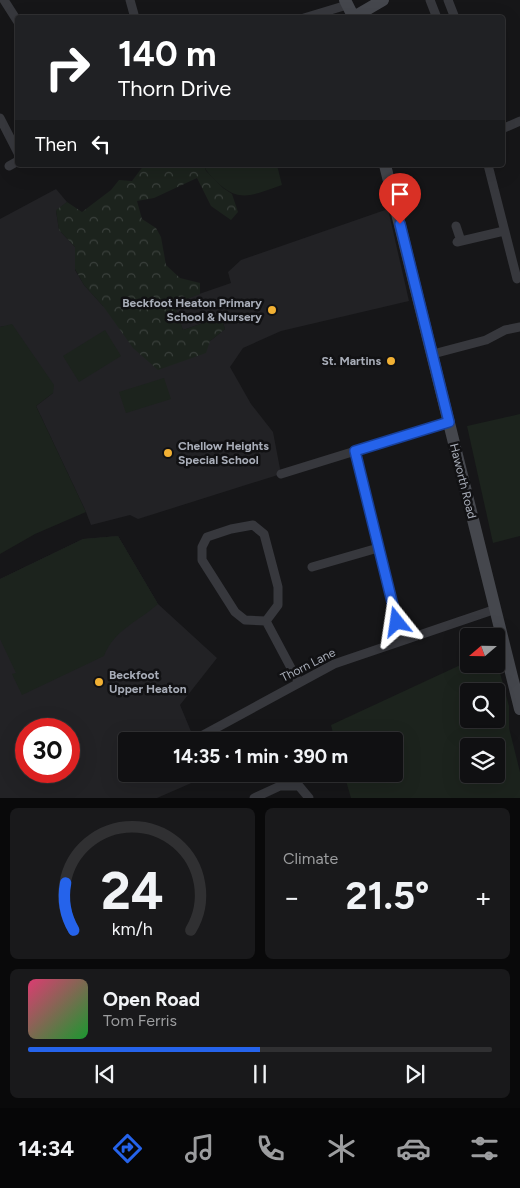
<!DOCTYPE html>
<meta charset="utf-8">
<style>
:root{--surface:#101012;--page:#19191b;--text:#f1f3f6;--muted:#9c9d9f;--line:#303032;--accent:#2563eb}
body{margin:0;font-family:Figtree,sans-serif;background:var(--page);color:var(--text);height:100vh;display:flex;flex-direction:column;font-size:19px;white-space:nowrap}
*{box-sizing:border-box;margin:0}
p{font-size:16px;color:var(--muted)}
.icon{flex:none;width:28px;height:28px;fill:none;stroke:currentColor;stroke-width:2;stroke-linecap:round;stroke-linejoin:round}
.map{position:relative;height:798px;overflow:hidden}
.side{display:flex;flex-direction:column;gap:10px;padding:10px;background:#09090a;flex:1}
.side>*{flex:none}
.banner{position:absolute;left:15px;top:15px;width:490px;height:152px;border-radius:5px;box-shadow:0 5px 20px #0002,0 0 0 1px var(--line);background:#202124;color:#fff;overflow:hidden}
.needle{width:32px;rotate:250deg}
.tools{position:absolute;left:460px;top:628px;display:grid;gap:10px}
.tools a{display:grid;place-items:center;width:45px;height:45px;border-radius:5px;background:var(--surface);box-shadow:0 5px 20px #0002,0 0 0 1px var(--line);font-size:25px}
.speed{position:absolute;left:15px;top:718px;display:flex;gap:10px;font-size:25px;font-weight:700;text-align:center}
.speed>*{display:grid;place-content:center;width:65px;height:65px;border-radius:50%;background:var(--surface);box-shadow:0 5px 20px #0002,0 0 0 1px var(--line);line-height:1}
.speed .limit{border:8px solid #d22;background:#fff;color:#111}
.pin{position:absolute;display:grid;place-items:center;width:42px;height:42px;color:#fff;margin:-51px -21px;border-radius:50% 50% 50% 0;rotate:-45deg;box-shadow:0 0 5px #0007}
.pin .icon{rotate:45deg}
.me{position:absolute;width:55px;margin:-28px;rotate:345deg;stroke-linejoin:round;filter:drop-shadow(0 0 4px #0008)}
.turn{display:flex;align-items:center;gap:18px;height:105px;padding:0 20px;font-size:22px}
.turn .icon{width:65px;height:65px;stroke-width:2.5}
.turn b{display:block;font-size:35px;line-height:42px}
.then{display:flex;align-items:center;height:48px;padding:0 20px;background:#0003;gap:10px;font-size:19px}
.big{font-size:38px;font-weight:700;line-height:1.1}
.side .widget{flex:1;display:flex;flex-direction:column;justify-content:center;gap:8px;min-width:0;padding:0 18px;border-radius:8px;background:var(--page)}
.side .dial{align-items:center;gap:0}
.dial svg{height:130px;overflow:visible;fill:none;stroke:var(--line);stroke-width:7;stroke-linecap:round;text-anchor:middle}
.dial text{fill:var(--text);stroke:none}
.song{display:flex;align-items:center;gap:15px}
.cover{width:60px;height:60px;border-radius:8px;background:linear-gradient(135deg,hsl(340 70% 55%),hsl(130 70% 35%))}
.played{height:5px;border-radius:2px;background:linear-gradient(90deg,var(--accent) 50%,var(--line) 50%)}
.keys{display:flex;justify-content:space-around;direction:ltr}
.heat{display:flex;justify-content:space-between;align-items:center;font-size:28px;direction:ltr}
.side .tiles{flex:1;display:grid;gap:10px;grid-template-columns:1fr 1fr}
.widget:last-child{grid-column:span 2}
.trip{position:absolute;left:118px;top:732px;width:285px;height:50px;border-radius:5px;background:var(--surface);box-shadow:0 5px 20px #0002,0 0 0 1px var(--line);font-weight:700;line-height:50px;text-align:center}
.dock{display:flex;height:80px;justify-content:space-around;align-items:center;background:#060607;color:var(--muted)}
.dock .icon{width:35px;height:35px}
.dock .on{color:var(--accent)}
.dock b{font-size:22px;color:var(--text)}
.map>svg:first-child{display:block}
.built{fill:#222225;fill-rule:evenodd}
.green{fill:#1c231d;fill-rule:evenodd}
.forest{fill:url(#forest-crowns)}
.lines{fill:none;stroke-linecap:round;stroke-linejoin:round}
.street{stroke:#37383d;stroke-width:9}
.secondary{stroke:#45474d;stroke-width:12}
.route-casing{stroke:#184099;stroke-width:12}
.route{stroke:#2563eb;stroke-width:9}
.poi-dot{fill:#f2b134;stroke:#111113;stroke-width:2}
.labels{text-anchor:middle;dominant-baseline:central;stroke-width:5;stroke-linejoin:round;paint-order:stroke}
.poi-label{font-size:12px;font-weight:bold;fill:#a8adb8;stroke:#111113;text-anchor:end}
.street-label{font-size:12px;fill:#a8adb8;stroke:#111113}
</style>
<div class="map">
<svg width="520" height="798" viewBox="0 0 520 798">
<defs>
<pattern id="forest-crowns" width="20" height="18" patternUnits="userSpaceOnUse" patternTransform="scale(1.25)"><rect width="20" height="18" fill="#1c231d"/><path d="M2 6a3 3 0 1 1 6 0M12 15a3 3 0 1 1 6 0" fill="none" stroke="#3a403c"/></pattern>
</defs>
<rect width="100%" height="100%" fill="#161618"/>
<path class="built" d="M56,189L67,202L56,211L59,230L75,247V270L84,285L103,306L210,341L225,329L221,317L183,330L173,303L231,283L228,272L241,260L388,209L409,301L281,331L243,348L230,367L251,404L273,432L281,474L138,519L130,515L91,525L86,512L36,406L53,393L12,325L0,327V219Z
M118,536L158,604L217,658L180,705L195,741H126V774H212L157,798H0V579L83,539ZM26,729H69V771H26Z"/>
<path class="green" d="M204,165H277L282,185C255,194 239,205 216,181C211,176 206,172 204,165Z
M12,324L54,385L53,393L36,406L86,512L35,534L0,554V327Z
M105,330L121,356L79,382L63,356Z
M164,378L171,399L126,413L119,392Z
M520,414V536L493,543L467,426Z
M118,536L158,604C139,621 114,630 104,656L22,695L12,674L16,673L0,639V579L83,539Z
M496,658L509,706V728L520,772V798H351L344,774H394V741H335L331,725L469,661V664H496ZM496,691V719H469V691ZM496,746V774H469V746Z"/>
<path class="forest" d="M144,165H204L206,171L223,188L232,194L238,212L231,220L211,206L197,178L154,198L137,201L142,219L156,228L161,237L166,265L180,278L200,283V294L174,304L183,330L221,317L225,329L210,341L206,353L158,370L133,348L103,306L84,285L75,269V247L59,230L56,210L67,202L82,212L111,190L119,180L132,181Z"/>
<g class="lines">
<path class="street" d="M4,0L18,22
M130,0L135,18
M430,0L437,18
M448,0L455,18
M304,18L347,5
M0,118L18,153
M502,129L520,121
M488,165L517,279
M9,166L18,161
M456,226L461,241
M457,242L504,231
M433,354L486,340L505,330L520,327
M355,451L378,548L402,641
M281,474L449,422
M312,567L378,548
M266,621L278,605V587L264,534L253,525L231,529L207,537L202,547V560L235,612L245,620L266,621L299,683
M194,740L334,664L496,609
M254,798L280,786H299L309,798"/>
<path class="secondary" d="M345,0L354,18
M354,17L383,0
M385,165L520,709"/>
</g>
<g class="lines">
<defs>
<path id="route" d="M397,622L355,451L449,422L400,224"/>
</defs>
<use href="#route" class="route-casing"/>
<use href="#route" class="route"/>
</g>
<g class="poi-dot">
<circle cx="272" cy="310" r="5"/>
<circle cx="391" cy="361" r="5"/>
<circle cx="168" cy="453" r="5"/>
<circle cx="99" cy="682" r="5"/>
</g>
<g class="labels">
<g class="poi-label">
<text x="262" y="303">Beckfoot Heaton Primary<tspan x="262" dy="14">School &amp; Nursery</tspan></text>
<text x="381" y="361">St. Martins</text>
<text x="178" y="446" text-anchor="start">Chellow Heights<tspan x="178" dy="14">Special School</tspan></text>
<text x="109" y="675" text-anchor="start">Beckfoot<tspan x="109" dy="14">Upper Heaton</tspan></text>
</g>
<g class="street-label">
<text transform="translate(463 481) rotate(76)">Haworth Road</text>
<text transform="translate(308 665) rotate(-27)">Thorn Lane</text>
</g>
</g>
</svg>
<div class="tools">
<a><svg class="needle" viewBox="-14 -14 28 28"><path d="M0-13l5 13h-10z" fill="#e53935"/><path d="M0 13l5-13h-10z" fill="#9c9d9f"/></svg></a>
<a><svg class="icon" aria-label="search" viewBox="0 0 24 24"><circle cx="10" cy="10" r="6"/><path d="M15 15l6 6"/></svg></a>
<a><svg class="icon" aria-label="layers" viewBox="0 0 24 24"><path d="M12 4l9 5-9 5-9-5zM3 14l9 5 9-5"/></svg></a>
</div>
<div class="speed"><div class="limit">30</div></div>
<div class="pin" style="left:400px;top:224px;background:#d93025"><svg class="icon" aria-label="arrive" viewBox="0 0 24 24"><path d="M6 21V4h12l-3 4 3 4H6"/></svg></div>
<svg class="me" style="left:397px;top:622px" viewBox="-20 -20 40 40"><path d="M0-17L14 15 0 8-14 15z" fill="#2563eb" stroke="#fff" stroke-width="4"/></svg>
<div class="trip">14:35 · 1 min · 390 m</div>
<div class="banner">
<div class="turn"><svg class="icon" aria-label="right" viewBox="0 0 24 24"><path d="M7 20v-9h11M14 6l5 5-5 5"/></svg><div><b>140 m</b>Thorn Drive</div></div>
<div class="then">Then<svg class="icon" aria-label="left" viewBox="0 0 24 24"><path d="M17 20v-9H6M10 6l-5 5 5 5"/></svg></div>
</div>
</div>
<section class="side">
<div class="tiles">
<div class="widget dial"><svg viewBox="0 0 100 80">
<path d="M14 69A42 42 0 1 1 86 69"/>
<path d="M14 69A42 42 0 0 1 9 40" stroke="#2563eb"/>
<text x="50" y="56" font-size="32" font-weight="700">24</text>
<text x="50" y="72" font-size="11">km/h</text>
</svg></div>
<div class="widget"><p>Climate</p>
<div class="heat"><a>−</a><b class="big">21.5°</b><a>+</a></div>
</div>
<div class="widget">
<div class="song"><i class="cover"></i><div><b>Open Road</b><p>Tom Ferris</p></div></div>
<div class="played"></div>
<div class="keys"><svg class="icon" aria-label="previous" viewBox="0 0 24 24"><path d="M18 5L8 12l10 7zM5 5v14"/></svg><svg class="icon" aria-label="pause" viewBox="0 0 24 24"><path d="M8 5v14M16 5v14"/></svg><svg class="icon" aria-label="next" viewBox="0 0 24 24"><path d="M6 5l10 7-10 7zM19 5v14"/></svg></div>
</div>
</div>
</section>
<nav class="dock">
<b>14:34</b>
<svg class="icon on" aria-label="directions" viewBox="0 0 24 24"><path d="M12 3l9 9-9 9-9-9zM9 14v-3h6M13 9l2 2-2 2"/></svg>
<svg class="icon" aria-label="music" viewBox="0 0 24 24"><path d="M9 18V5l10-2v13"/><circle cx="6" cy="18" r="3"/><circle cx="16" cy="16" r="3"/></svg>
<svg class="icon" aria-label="phone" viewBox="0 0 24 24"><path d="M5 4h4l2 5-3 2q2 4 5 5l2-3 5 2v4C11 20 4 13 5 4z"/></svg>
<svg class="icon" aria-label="climate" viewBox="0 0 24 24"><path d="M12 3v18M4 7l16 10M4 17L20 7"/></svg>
<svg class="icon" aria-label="car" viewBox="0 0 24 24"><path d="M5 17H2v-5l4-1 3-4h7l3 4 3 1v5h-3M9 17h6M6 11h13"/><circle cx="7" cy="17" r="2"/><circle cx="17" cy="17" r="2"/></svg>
<svg class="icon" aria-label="filters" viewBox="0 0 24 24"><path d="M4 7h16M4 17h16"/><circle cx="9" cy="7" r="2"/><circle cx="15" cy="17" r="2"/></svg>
</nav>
